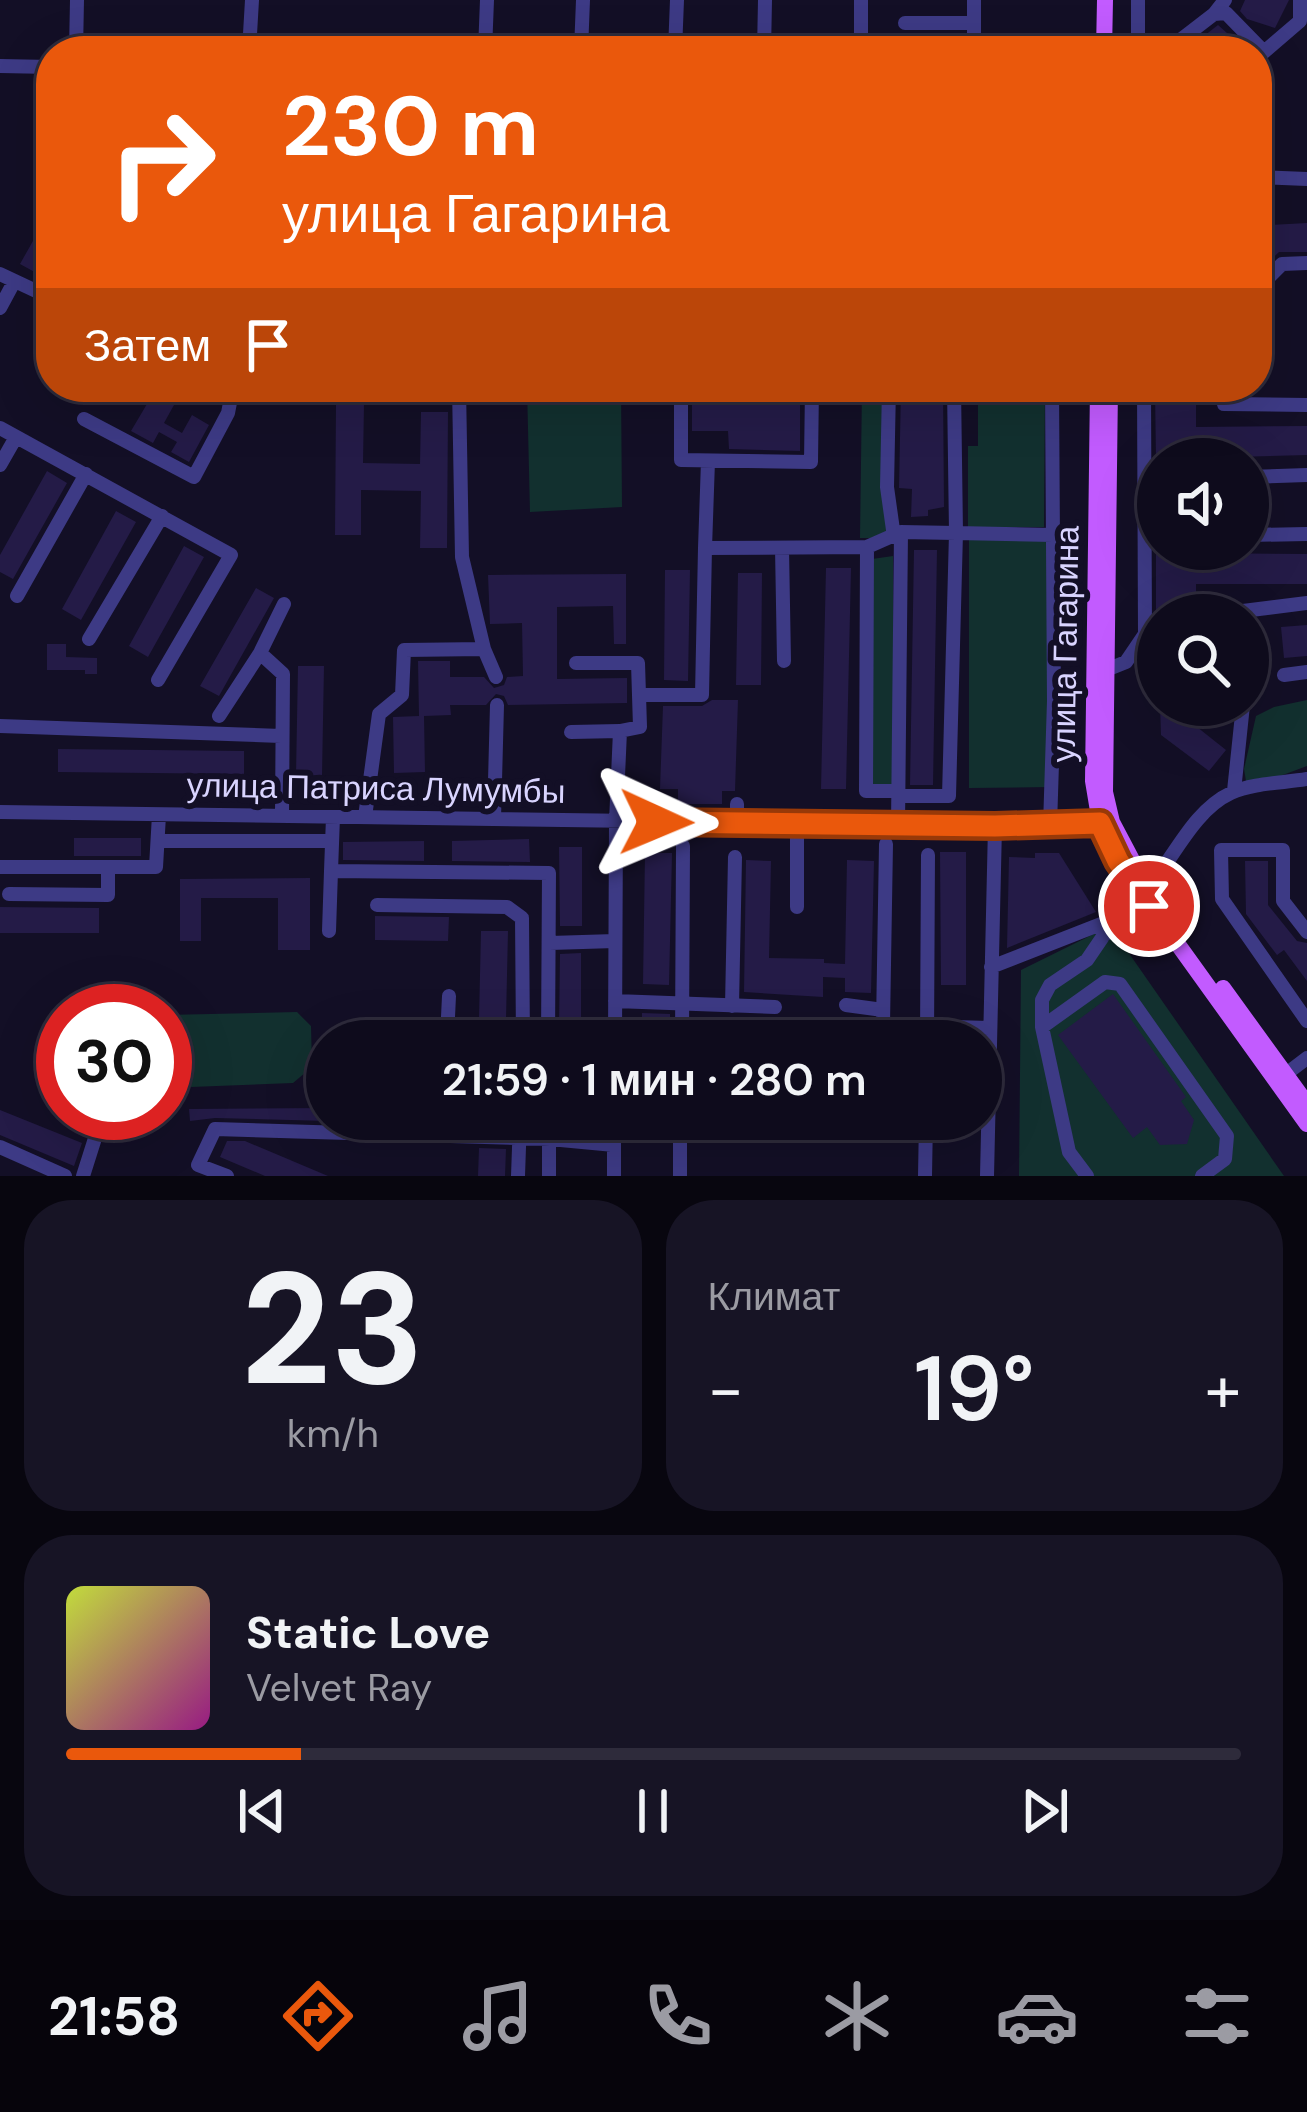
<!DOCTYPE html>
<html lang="ru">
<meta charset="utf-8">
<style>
:root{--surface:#0e0b1c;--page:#171425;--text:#f1f3f6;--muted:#9b9ba3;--line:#2e2b3b;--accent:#ea580c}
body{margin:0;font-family:"DM Sans",sans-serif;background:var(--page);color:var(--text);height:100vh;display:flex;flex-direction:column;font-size:45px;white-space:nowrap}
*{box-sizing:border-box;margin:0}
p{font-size:39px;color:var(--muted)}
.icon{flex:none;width:66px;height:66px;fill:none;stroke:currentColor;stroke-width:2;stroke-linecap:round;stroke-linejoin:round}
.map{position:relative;height:1176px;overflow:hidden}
.drawer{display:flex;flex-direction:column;gap:24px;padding:24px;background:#08060f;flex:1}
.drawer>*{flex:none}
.top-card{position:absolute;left:36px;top:36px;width:1236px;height:366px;border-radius:48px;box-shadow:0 12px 48px #0002,0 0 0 3px var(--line);background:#ea580c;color:#fff;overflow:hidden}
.controls{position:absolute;left:1137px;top:438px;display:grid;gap:24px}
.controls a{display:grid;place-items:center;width:132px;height:132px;border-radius:50%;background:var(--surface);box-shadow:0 12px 48px #0002,0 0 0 3px var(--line);font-size:60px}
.speed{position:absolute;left:36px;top:984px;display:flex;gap:24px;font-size:60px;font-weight:700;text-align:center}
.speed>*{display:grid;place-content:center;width:156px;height:156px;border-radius:50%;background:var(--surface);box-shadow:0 12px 48px #0002,0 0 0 3px var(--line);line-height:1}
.speed .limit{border:18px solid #d22;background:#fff;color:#111}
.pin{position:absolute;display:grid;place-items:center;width:102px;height:102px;color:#fff;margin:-51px;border:6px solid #fff;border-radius:50%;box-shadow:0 3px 12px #0007}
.me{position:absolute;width:132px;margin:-66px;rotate:91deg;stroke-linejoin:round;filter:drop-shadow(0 0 9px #0008)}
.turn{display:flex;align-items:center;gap:42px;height:252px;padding:0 48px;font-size:54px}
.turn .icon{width:156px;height:156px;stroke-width:2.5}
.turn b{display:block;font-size:84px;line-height:102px}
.then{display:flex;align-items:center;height:114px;padding:0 48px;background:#0003;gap:24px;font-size:45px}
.big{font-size:90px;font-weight:600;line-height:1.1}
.drawer .tile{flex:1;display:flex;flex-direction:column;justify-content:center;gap:18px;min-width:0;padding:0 42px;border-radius:48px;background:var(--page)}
.drawer .dial{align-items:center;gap:0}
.dial b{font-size:156px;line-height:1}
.song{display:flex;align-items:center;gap:36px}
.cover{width:144px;height:144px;border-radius:18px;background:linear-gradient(135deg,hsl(70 70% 55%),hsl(310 70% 35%))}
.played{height:12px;border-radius:6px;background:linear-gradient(90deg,var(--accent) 20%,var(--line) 20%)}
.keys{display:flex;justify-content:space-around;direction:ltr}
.heat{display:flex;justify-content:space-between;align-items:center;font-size:66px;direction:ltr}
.drawer .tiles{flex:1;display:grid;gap:24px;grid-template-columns:1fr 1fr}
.tile:last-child{grid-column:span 2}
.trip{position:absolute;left:306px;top:1020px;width:696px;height:120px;border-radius:60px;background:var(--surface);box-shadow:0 12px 48px #0002,0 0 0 3px var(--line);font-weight:600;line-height:120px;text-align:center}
.menu{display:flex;height:192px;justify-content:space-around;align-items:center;background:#06040b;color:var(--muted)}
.menu .icon{width:84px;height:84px}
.menu .on{color:var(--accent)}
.menu b{font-size:54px;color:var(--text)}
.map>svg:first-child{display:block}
.green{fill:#12302f}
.building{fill:#241b47}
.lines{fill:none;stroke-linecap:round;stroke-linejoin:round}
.minor{stroke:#3d3a85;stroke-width:14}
.major{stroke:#c25bff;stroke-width:16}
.route-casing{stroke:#983908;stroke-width:30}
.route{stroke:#ea580c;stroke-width:21}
.labels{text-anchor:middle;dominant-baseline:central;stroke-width:12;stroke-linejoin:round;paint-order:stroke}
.street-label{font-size:33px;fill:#d9d4ff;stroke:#130f26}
</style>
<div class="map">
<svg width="1307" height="1176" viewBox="0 0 1307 1176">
<rect width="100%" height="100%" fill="#130f26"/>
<path class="green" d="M527,387H621L622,507L530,512Z
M862,387H886V532L880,538H860Z
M978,387H1045L1044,527H968V446H978Z
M969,536H1051V787L969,788Z
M893,556L894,785L872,786V559Z
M1307,700V766L1256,785L1246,781L1244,769L1256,716L1274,707Z
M1110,926L1284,1176H1019L1021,970Z
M297,1012L311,1026L312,1067L293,1083L165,1088V1015Z"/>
<path class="building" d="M1245,0H1289L1275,28L1247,19L1240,11Z
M1218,25L1246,50L1188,51L1204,36Z
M51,209V256L40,275L20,264Z
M1307,223V252H1279L1257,273V236L1269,225Z
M157,387H184L164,423L182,433L192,415L209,425L189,462L171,452L177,442L159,432L153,443L131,431Z
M692,387L800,389V451L729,449L728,431H692Z
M901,387H943L944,507L928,510V516L911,517L912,489L899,488Z
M1196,390V427L1307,426V455L1156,459L1155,391Z
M336,404H364L363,463L420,464L421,412H448L447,548H420L421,491L361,490V535H335Z
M47,471L67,483L13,579L0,572V555Z
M116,511L136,522L81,620L62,609Z
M184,546L204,557L148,657L129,646Z
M1156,549H1195V553L1307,554V584H1196V615H1156Z
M914,550H937L933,785H910Z
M826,568H851L846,789H821Z
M665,570H690L688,681L664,680Z
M738,573H762L761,685H736Z
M626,574V644H614L613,606L557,607V679L627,678V703L508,705L504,696L496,694L486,705H450L451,715L424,716L425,772L394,773L393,717L419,716L418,661H450V677H484L494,688L504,685L507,677L523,676L522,623L490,624L488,575Z
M256,588L274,598L219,696L200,686Z
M1307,625V656L1284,658L1281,627Z
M47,644H66V657L97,658V674H85V670H47Z
M298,666H324L322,776L296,775Z
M712,700H738L735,791H722V804H678V789H660L663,706H702Z
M1160,705H1190L1192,723L1226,750L1209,771L1161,735Z
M58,749L244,751V774L58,772Z
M74,838H141V856H74Z
M529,839L530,862L452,861V841Z
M424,841V861L343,860V842Z
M559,847H582V926H560Z
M940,852H966V985H941Z
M645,853H672L669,985L643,984Z
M1035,853H1059L1096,912L1007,948L1009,857L1035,858Z
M746,860L771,861L769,958L824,959V963L845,964L847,860L874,861L871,993L845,992V978L823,977V997L744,992Z
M1245,861H1268V905L1297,941L1307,943V981L1284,950L1277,955L1246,914Z
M310,878V950H278V898H201V941H180V879Z
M0,907L99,908V933H0Z
M375,916L449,917L448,941L375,940Z
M481,931H508L506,1020L479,1019Z
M581,953V1028H559L560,954Z
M1113,994L1186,1097L1181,1101L1194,1120L1187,1144L1160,1145L1147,1127L1133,1138L1058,1035Z
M642,1013L670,1014V1041H642Z
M327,1108V1121L215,1118L190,1121L189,1109Z
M0,1110L82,1143L74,1166L0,1135Z
M227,1141H245L328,1176H265L220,1157Z
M479,1148L506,1149L505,1176H478Z"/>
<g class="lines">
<path class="minor" d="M974,0V51
M1138,0V51
M1214,14L1226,13L1264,52
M905,23H974
M76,51L77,0
M249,51L252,0
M485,51L487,0
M581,51L583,0
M675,51L677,0
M764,51L765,0
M861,51V0
M1166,51L1214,14L1225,0
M1257,58L1300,21V0
M0,66L51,67
M1257,177L1307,179
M0,274L51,298
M1257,289L1282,264L1307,263
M0,308L14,282
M681,387V460L811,462L812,387
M889,387L887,487L894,537
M954,387L956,533L1053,535
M1221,387L1224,404L1307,405
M84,419L194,477L228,413L233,387
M0,428L231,555L158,680
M0,465L16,437
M1248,477L1307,475
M1248,535L1307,534
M867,547L866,791H899
M705,548L708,461
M782,548L784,661
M17,596L86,474
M1211,615L1307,603
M89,639L162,516
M484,649L496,677
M260,653L283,674L282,816
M576,663H638L640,727L620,731L616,821L615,1041
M1106,670L1126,662L1145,634L1144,387
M1284,675L1307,672
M639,695H702L705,548L867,547L901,532L956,533L949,796H899
M219,716L260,653L284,604
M0,726L281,736
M571,732L620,731
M1234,791L1243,705
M0,812L995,826L1100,823
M333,817L331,871L549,873L548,1041
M365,817L379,714L402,695L404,650L484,649L462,557L459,387
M494,819L497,705
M737,823V804
M898,825L901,532
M1050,826L1054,701L1052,387
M158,841H331
M0,867H156L159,815
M1149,887C1174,857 1194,810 1231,793C1252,783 1284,783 1307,779
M9,894L108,895V867
M377,905L507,907L522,918L523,1041
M797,907V824
M329,931L331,871
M1307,932L1283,901V850H1221L1222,899L1307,1021
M550,943L615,941
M991,967L1101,924L1119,925
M449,996L447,1038L593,1041
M615,1001L775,1007
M846,1005L883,1010
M732,1006L735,857
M883,1025L886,844
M1042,1027L1105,982L1120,984L1227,1136L1225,1159L1202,1176
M682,1041L683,846
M865,1041L883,1025L989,1028
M927,1041L928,855
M1286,1074L1307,1058
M0,1147L65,1176
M83,1176L103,1113
M227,1176L198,1165L215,1129L550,1139L614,1145
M518,1176L520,1119
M549,1176V1119
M614,1176V1119
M680,1176V1125
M925,1176L926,1119
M987,1176L995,826
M1087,1176L1069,1152L1042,1027V1000L1050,985L1087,960L1104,935L1149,906"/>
<path class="major" d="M1104,51L1105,0
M1098,387L1093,781L1100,823L1118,861L1307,1124
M1110,387L1105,792L1112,822L1140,875
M1223,988L1307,1104"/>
</g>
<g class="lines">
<defs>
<path id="route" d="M656,822L995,826L1100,823L1118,861L1149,906"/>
</defs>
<use href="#route" class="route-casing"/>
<use href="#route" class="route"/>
</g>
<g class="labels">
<g class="street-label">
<text transform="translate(1065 644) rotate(-89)">улица Гагарина</text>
<text transform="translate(376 788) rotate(1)">улица Патриса Лумумбы</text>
</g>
</g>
</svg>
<div class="controls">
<a><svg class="icon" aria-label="sound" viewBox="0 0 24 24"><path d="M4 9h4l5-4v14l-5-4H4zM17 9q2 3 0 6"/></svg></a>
<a><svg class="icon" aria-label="search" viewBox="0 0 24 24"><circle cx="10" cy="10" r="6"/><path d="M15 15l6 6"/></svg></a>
</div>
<div class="speed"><div class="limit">30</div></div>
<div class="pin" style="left:1149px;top:906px;background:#d93025"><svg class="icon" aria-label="arrive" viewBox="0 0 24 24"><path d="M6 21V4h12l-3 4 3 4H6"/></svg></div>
<svg class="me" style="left:656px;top:822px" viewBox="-20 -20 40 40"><path d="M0-17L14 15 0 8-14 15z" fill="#ea580c" stroke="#fff" stroke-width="4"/></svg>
<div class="trip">21:59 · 1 мин · 280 m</div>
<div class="top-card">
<div class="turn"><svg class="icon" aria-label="right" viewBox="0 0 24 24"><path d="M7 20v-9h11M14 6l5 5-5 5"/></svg><div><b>230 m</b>улица Гагарина</div></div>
<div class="then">Затем<svg class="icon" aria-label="arrive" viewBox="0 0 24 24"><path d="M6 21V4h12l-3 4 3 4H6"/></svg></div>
</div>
</div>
<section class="drawer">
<div class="tiles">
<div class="tile dial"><b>23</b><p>km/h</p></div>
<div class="tile"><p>Климат</p>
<div class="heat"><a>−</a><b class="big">19°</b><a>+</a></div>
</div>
<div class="tile">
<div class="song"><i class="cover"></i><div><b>Static Love</b><p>Velvet Ray</p></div></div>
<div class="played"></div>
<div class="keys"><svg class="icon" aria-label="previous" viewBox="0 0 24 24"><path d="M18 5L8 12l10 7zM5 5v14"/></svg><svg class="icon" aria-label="pause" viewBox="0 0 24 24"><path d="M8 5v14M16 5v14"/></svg><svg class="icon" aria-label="next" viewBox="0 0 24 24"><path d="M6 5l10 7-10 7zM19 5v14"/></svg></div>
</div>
</div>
</section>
<nav class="menu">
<b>21:58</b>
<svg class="icon on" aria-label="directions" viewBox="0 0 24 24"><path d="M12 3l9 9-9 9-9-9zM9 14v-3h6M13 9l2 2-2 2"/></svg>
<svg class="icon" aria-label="music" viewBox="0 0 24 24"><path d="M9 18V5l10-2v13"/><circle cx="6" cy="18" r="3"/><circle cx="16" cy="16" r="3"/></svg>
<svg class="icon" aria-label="phone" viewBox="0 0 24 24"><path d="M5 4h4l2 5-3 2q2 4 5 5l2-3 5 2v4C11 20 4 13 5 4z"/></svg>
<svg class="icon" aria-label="climate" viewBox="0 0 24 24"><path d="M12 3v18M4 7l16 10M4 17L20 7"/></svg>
<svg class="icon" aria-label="car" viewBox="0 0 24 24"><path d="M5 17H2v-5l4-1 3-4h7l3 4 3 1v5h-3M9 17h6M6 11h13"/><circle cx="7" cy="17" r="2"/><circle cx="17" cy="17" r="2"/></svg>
<svg class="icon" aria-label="filters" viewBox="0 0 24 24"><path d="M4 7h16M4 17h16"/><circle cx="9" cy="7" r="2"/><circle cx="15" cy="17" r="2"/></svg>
</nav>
